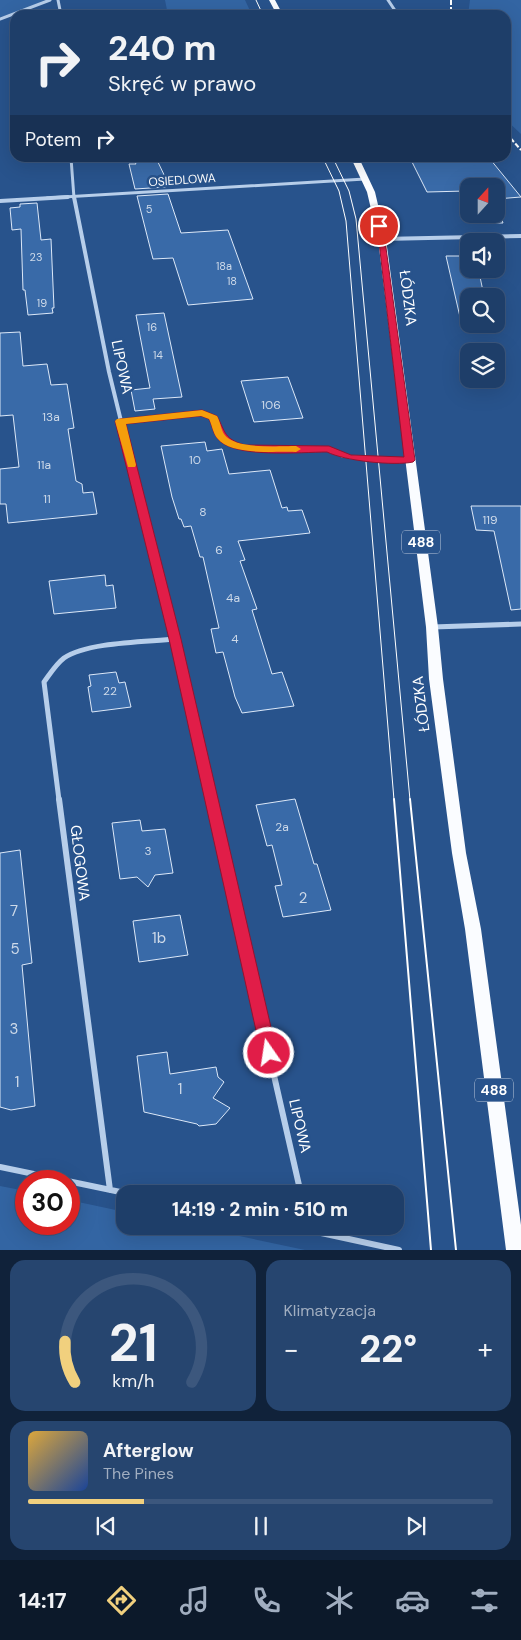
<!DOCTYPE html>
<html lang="pl">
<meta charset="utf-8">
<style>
:root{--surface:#1e3e69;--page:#26456f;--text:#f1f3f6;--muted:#a1aec0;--line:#3c577d;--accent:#f1d07e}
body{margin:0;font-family:"DM Sans",sans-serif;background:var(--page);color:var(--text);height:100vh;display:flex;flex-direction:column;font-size:19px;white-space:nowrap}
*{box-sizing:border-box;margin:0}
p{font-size:16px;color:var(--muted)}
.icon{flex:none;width:28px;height:28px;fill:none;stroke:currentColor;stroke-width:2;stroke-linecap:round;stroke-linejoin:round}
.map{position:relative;height:1250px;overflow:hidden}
.panel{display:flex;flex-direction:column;gap:10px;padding:10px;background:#10223a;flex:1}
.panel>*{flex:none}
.top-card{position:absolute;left:10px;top:10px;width:501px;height:152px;border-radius:15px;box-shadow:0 5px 20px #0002,0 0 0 1px var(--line);background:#1e3e69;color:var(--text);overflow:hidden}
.needle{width:32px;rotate:21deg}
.buttons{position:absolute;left:460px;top:178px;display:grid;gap:10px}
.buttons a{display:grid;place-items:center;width:45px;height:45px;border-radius:10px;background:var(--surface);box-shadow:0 5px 20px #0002,0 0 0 1px var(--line);font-size:25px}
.speed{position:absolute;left:15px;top:1170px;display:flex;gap:10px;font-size:25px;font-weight:700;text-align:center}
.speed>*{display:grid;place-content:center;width:65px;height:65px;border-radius:50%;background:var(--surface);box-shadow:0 5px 20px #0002,0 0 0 1px var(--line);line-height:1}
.speed .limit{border:8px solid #d22;background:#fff;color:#111}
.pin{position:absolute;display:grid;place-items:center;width:42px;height:42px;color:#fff;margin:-21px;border:2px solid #fff;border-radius:50%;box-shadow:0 1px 5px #0007}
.me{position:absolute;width:55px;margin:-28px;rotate:347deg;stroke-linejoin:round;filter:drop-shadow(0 0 4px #0008)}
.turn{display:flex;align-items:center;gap:18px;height:105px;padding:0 15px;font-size:22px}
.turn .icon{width:65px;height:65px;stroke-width:2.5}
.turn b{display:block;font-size:35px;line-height:42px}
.then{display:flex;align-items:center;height:48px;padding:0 15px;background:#0003;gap:10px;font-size:19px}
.big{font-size:38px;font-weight:800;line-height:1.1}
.panel .widget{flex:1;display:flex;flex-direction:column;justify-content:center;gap:8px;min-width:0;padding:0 18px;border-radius:15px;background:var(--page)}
.panel .dial{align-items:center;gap:0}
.dial svg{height:130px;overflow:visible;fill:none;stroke:var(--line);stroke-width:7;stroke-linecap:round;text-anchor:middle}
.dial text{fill:var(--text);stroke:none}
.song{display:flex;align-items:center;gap:15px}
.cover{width:60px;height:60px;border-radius:8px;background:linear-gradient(135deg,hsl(40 70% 55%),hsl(220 70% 35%))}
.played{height:5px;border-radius:2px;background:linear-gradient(90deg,var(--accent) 25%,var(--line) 25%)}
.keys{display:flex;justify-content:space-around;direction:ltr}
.heat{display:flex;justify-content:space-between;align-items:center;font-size:28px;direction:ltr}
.panel .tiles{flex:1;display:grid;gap:10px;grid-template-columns:1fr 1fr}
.widget:last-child{grid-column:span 2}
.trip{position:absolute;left:116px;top:1185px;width:288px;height:50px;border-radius:15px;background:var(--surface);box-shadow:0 5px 20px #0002,0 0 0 1px var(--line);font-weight:800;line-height:50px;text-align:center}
.menu{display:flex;height:80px;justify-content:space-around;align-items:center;background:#0c192a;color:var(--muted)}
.menu .icon{width:35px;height:35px}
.menu .selected{color:var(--accent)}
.menu b{font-size:22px;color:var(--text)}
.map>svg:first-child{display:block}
.green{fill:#3365a3}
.building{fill:#396aa8;stroke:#dce8f8}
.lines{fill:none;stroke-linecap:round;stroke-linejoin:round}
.lane-far1{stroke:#b7ceea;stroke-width:3}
.lane{stroke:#b7ceea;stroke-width:4}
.street-far3{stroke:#b7ceea;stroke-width:3}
.street-far2{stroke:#b7ceea;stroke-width:4}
.street-far1{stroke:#b7ceea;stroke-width:5}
.street{stroke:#b7ceea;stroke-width:6}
.primary{fill:#fafcff;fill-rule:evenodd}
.tram-far1{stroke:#fff;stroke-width:1}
.tram{stroke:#fff;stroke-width:2}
.rail{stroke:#fff;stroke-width:2;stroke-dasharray:5 2;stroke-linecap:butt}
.route{fill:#e11d48;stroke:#92132f}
.slow{fill:#f59e0b}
.labels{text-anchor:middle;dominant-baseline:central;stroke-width:5;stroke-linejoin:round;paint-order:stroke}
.far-number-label{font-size:11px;fill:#cedae9}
.far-street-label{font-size:12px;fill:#fff;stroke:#28538c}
.number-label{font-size:12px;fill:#cedae9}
.shield{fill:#28538c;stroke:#becbdc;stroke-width:1}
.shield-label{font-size:14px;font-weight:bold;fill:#fff}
.street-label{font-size:15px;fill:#fff;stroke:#28538c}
.near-number-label{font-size:15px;fill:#cedae9}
</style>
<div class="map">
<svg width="521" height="1250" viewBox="0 0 521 1250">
<rect width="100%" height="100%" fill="#28538c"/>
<path class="green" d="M0,0H45L17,13L0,17Z
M165,0H245L252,15H168Z
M470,0H521V134L506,120V15H468Z
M0,1186L26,1191V1224H69V1200L125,1212V1226H192L305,1250H0Z"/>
<path class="building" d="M133,158H156L168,183H165L166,187L135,189L129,164H136Z
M410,158L490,159L521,197L496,199V186H469V200L466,191L427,192Z
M168,194L181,233L228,230L253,299L188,305L173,258L153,259L137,196Z
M37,203L41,240L51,239L54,308H52L53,313L28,315L25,290H23L21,229L12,230L10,208L20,207V204Z
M496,203L503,223H475L473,214H496Z
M446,256H469V269L479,272L484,296H469V316L460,317Z
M164,313L182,397L153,399L155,409L135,411L131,390L150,388L136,315Z
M20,332L23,366L47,364L51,385L67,384L74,428L68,429L76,481L82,484L83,493L93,492L97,514L8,523L6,504H0V469L19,467L13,415L0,416V333Z
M288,377L303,418L254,422L241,381Z
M205,442L207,451L222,449L229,474L270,470L282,508L287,507L288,511L302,510L310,533L238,541L245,560L240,561L257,609L252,610L272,674L282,672L294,706L242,713L235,697L223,652L216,653L211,629L219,628L203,557H200L191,526L184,527L181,519H179L172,497L161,446Z
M471,506H521V609L511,610L494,531L476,530Z
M105,575L106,586L113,585L116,608L54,614L49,581Z
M116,672L119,683L125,682L131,707L92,712L88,687L91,686L89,675Z
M295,799L314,864H317L331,910L283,917L275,886L282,885L272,845L267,846L256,805Z
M140,820L142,831L165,829L173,873L155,875L148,887L137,877L120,879L112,823Z
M20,850L32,963L22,965L35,1106L11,1110L0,1107V853Z
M180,915L188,955L139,962L133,921Z
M167,1052L170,1074L216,1067L218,1077L224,1082L213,1098L230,1108L216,1124L199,1126L197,1124L144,1112L137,1056Z"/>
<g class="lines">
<path class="lane-far1" d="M120,421L203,413L214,418L221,436L230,444L245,448L329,449L342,456L373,458"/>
<path class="lane" d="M350,457L408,460"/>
<path class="street-far3" d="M58,0L61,15
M388,0L398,15
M0,19L50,0
M71,158L74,198
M47,198L365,179"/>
<path class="street-far2" d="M74,197L109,372L130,458
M0,201L68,197
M382,239L521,236"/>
<path class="street-far1" d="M130,457L175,639L212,800
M433,627L521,624
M59,800L44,682C50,674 56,664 64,658C87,642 146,642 175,639"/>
<path class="street" d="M59,799L110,1190
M211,799L301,1194
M0,1167L130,1194
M289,1226L399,1250"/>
<path class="primary" d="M269,0H275L283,15H277Z
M351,158H359L375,192L386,239L438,627L443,679L466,853L481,929L521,1225V1250H506L465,929L452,853L429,679L426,627L378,239L367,192Z"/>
<path class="tram-far1" d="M256,0L263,15
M323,158L339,191L346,221L394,800
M333,158L349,191L356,219L410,800"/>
<path class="tram" d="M394,799L431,1250
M410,799L456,1250"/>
<path class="rail" d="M451,0V15
M506,133L521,150"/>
</g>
<path class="route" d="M377,225L383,226L415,460L413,462C394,466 345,461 327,452C302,452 232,459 217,438C213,433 212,425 209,419L201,416L126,424L181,639L277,1053L275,1057L269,1059L264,1057L261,1053L169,639L115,421L120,419L202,410L217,416C226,433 224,439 245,445L329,446L351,455L404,457Z"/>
<path class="slow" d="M202,410L217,416C220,421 221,429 224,434C235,450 279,446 296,446L301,449L296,452C275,451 231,456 217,438C213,433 212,425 209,419L201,416L126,424L136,465L135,467H128L115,421L117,419Z"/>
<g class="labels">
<g class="far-number-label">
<text x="149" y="209">5</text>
<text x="36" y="257">23</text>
<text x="224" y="266">18a</text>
<text x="232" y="281">18</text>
<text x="42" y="303">19</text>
<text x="152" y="327">16</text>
<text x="158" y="355">14</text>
</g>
<g class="far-street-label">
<text transform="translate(182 180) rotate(-4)">OSIEDLOWA</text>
</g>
<g class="number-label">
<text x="271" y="405">106</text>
<text x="51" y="417">13a</text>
<text x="195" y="460">10</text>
<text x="44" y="465">11a</text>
<text x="47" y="499">11</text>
<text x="203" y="512">8</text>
<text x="490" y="520">119</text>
<text x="219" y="550">6</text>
<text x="233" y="598">4a</text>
<text x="235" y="639">4</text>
<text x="110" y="691">22</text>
<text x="282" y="827">2a</text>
<text x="148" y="851">3</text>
</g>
<g class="shield">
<rect x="402" y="530.5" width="38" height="23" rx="4"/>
<rect x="475" y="1078.5" width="38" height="23" rx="4"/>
</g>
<g class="shield-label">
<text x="421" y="542">488</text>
<text x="494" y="1090">488</text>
</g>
<g class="street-label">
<text transform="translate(408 298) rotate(83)">ŁÓDZKA</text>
<text transform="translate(122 367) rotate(78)">LIPOWA</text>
<text transform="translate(421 704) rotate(-97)">ŁÓDZKA</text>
<text transform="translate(80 863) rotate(83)">GŁOGOWA</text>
<text transform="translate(300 1126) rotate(77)">LIPOWA</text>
</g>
<g class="near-number-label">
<text x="303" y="898">2</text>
<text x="14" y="911">7</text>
<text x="159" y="938">1b</text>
<text x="15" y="949">5</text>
<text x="14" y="1029">3</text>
<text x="17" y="1082">1</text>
<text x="180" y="1089">1</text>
</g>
</g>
</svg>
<div class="buttons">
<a><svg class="needle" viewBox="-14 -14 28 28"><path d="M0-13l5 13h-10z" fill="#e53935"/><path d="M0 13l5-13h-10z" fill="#a1aec0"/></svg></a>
<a><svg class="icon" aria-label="sound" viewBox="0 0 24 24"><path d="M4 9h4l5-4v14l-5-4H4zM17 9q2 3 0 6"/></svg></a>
<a><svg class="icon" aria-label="search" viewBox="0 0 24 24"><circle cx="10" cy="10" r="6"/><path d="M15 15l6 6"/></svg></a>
<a><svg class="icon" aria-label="layers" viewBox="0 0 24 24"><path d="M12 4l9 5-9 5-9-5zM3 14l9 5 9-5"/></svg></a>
</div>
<div class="speed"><div class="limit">30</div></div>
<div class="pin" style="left:379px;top:226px;background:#d93025"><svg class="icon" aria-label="arrive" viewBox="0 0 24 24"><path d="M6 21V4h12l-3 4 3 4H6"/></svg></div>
<svg class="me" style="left:269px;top:1053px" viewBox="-20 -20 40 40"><circle r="17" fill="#e11d48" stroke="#fff" stroke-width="3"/><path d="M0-11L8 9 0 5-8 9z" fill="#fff"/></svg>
<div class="trip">14:19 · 2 min · 510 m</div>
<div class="top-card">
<div class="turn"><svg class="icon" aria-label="right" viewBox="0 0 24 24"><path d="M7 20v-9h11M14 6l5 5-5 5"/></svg><div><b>240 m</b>Skręć w prawo</div></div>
<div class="then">Potem<svg class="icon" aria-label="right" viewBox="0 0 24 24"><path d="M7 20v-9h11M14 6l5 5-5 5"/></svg></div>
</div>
</div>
<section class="panel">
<div class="tiles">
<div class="widget dial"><svg viewBox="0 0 100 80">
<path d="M14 69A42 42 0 1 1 86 69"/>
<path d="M14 69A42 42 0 0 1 8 44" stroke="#f1d07e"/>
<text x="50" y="56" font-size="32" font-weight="700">21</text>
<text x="50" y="72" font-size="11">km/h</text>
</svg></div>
<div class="widget"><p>Klimatyzacja</p>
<div class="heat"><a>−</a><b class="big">22°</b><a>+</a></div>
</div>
<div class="widget">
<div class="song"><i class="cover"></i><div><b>Afterglow</b><p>The Pines</p></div></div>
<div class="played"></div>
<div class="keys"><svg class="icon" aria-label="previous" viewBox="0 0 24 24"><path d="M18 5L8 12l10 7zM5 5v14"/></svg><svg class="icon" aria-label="pause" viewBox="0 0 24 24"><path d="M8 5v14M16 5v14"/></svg><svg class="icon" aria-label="next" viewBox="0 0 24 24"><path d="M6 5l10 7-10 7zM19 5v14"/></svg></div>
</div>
</div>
</section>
<nav class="menu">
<b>14:17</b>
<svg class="icon selected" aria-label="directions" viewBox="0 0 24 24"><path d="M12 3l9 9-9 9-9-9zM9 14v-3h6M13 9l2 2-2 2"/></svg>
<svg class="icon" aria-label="music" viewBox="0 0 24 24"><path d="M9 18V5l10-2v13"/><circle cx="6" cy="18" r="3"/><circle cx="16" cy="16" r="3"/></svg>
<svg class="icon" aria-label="phone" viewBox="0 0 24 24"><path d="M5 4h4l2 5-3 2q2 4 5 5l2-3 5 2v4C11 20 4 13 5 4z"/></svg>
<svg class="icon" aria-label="climate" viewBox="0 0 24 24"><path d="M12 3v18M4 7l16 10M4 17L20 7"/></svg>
<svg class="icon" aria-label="car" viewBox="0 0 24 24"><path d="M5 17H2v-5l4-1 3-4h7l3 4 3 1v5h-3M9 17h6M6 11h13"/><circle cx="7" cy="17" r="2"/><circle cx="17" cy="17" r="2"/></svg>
<svg class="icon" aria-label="filters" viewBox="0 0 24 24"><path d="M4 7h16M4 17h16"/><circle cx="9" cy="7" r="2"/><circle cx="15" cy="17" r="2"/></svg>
</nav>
